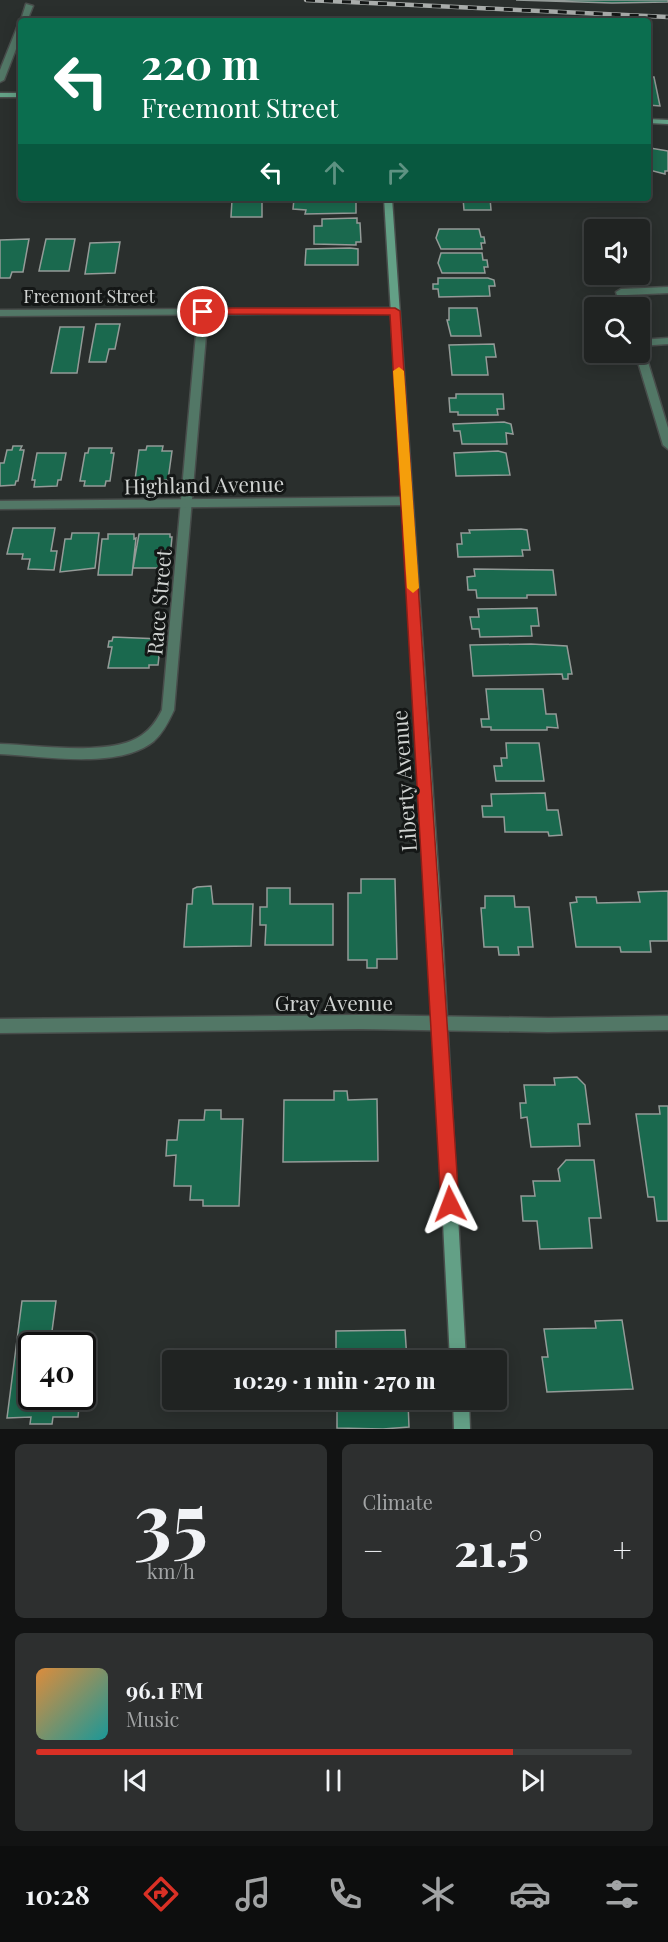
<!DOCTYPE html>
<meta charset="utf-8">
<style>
:root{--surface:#202322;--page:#2d2f2f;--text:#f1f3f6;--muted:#a2a4a5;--line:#3d4040;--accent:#d93025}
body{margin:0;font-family:"Playfair Display",serif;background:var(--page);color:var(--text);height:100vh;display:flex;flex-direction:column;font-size:22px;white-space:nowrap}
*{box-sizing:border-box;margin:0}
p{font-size:20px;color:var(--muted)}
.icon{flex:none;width:33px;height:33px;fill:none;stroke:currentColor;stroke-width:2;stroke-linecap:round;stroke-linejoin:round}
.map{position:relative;height:1429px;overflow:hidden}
.drawer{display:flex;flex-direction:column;gap:15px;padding:15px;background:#121313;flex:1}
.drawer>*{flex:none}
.guide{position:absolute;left:18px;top:18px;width:633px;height:183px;border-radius:6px;box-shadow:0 3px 15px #0003,0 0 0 2px var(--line);background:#0b6e4f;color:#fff;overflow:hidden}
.buttons{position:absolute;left:584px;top:219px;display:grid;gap:12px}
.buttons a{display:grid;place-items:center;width:66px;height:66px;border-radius:6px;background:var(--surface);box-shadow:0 3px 15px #0003,0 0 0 2px var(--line);font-size:30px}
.speed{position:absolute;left:18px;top:1332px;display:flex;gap:12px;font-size:30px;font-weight:700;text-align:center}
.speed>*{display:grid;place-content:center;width:78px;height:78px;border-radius:50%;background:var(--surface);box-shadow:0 3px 15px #0003,0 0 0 2px var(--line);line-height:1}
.speed .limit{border:3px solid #111;border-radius:9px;background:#fff;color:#111}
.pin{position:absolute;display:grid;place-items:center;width:51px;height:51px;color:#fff;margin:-26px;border:3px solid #fff;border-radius:50%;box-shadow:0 2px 6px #0007}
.me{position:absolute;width:66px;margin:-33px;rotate:357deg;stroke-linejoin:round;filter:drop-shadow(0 0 4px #0008)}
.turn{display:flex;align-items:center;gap:21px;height:126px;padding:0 24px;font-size:27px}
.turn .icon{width:78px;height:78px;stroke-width:2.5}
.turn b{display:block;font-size:42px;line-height:51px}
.lanes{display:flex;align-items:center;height:57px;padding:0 24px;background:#0003;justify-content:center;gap:30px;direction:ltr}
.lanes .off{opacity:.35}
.big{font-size:45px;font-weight:800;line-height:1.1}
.drawer .card{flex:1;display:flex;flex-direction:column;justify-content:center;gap:9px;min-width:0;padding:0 21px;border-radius:9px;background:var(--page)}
.drawer .dial{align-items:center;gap:0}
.dial b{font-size:78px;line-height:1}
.song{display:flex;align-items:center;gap:18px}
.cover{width:72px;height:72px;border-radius:9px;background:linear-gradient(135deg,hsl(30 70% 55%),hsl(180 70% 35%))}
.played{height:6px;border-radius:3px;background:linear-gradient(90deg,var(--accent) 80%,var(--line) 80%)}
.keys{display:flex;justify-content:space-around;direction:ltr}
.heat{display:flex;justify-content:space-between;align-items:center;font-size:33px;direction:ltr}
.drawer .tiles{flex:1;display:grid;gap:15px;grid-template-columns:1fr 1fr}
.card:last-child{grid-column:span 2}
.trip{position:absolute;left:162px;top:1350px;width:345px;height:60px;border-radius:6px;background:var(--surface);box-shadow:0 3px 15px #0003,0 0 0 2px var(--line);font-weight:800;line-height:60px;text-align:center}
.tabs{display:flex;height:96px;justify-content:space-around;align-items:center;background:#0d0e0e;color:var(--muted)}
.tabs .icon{width:42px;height:42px}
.tabs .on{color:var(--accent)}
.tabs b{font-size:27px;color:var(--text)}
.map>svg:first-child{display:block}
.building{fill:#1a694e;stroke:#949b98;stroke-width:1.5}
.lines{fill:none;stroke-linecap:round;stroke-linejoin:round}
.lane-casing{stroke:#484d4b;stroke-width:3}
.street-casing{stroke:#484d4b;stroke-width:3}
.secondary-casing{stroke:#484d4b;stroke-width:3}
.lane{fill:#527766;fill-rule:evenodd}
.street{fill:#527766;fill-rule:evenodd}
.secondary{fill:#63a086;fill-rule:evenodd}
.rail-casing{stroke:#a9adab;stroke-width:4.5}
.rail{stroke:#141716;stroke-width:3;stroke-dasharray:9;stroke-linecap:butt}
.route{fill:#d93025;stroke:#8d1f18;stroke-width:1.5}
.slow{fill:#f59e0b}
.labels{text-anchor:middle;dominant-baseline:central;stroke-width:6;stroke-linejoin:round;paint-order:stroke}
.far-street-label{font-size:18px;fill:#d0d3d1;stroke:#141716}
.street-label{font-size:21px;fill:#d0d3d1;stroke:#141716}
</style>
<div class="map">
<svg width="668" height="1429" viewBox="0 0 668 1429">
<rect width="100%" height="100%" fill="#2a2f2d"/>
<path class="building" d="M516,0H668V2L612,3Z
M648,77H654L660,106L648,105Z
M650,148L668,151V171H665V174L649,170L648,150H651Z
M304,198H356V213L305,214L306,210L293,209L294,199Z
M463,198H490L491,210H464Z
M232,200H262V217H231Z
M357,218V223H360L361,242H356V245L314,244V226H322V219Z
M439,229H479L481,237H484L485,243H481L482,249H441L436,238Z
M29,239L23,272H12L10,278H0V240Z
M46,239H75L69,271H39Z
M120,242L115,273L85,274L90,243Z
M350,248L358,249V265H305L306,249Z
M441,253H482L483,260H487L488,267H484L485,273H442L438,263Z
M438,278H488L494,280L495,286H489L490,296L439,297L438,289H433V284H438Z
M449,308H477L481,336H451L447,320H449Z
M96,324H120L115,349H109L106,362H89Z
M60,327H84L77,373H51Z
M494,344L496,357H486L488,375H452L449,345Z
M456,394H503L504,409H497L498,415H458V412H450L449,398H456Z
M504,422L511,424L513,434L506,433L507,444H462L460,431H454L453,424Z
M13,446H22L20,450H24L18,481H16L15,485L0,486V463H4L7,450H12Z
M147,446H163L162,451H172L168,480H163V485H138L139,480H135L139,450H146Z
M89,448H112L111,453H114L110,481H106L105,486H84L85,481H80L85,453H88Z
M498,451L506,453L510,475L456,476L454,453Z
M37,453H66L61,480H58L57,486L34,487L35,480H32Z
M13,528H55L51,551H57L54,570L28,569L30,559H22L23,554H7Z
M521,529L527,530L530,550H522L523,556L458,557L457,544H462L461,533H470L469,530Z
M72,533H99L95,568L60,572L65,539H71Z
M108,534H134V539L136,538L132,575H98L102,539H108Z
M139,534H170V537H172L169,568H133Z
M474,569L553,570L556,595H527V598H477L476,590H468L467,577L475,576Z
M537,608L539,626H531L532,636L480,637L479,629H472L470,617H479L478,609Z
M113,637L161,639L158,665H149V668H108L112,647H108L109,641H112Z
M531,644L567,646L572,674H568V679H563L562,674L473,676L470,645Z
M486,689H543L546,714H556L558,728L547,727V730H491V727H482L481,719H489Z
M506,743H539L544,781H496L494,766H502L501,758H507Z
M545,793L547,810H558L562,835L549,836L548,832H505L504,817H483L482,806H492L491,794Z
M361,879H395L397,959H377V968H367V960H348V893H361Z
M211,886L213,904H253L251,946L184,947L187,904H192L193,889L197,887Z
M267,888H290V904H333V945H265L266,925H260V907H267Z
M668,891V941H650L651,952H621L620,947H576L570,903L577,902L576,897H596L597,903L640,902L638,892Z
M485,896H514L515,907H529L533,947H518L519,955H499L498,947H484L481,908H485Z
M577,1077L585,1085L590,1124H578L580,1146L531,1147L527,1117L521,1118L520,1103H526L524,1085H555L554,1078Z
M334,1091H347L348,1100L377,1099L378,1161L283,1162L284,1100H334Z
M659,1106H668V1221H657L654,1197H648L636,1114H660Z
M205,1110H221V1119H243L239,1206H203V1200H190L191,1186H174L176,1155L166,1156L167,1140H177L179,1120H204Z
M566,1160H594L601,1218H589L592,1248L540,1249L537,1221H523L521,1196H535L533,1181H560L558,1169Z
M22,1301H56L50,1346H32V1396H80L78,1417H53L52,1424H30L31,1417L7,1418Z
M622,1320L633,1389L547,1392L542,1357H548L544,1329L596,1328L595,1321Z
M405,1330L407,1360H336V1331Z
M337,1400H412L408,1401L409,1427L383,1429L337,1428Z"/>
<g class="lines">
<defs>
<path id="lane" d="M668,287V293L626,295L630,308H621L616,292L621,289Z
M203,309L208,312L174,710C169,721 163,733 154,741C119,770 43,756 0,754V744C37,745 112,757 142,735C151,729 157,720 162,710L198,312Z
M668,338V344L640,346L644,349L668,428V449L663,445L635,352H639V340Z"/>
<path id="street" d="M26,4L33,6L27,21L20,23Z
M18,25H21V36L4,80L0,82V70Z
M395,308L398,309V313L0,316V310Z
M407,497L412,501L407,505L0,509V501Z
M360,1015L548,1018L668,1016V1030L548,1032L360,1029L0,1033V1019Z"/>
<path id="secondary" d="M0,93H21V97H0Z
M648,119L668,120V124L648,123Z
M384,198H392L442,927L466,1360H450L428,927Z
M453,1400H469L470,1429H454Z"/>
</defs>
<use href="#lane" class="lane-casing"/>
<use href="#street" class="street-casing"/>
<use href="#secondary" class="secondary-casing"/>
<use href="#lane" class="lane"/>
<use href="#street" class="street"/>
<use href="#secondary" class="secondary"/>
<defs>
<path id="rail" d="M306,0L668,17"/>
</defs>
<use href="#rail" class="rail-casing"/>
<use href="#rail" class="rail"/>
</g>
<path class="route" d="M203,308H395L400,311L459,1204L456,1210L450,1212L444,1210L441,1204L390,315L199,314L198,312Z"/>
<path class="slow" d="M399,367L404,371L419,588L413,593L407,588L393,371Z"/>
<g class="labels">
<g class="far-street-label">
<text x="89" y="296">Freemont Street</text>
</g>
<g class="street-label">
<text transform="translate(204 484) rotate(-1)">Highland Avenue</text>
<text transform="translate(158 602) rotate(-85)">Race Street</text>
<text transform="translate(403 781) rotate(-94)">Liberty Avenue</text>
<text x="334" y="1002">Gray Avenue</text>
</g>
</g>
</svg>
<div class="buttons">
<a><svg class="icon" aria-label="sound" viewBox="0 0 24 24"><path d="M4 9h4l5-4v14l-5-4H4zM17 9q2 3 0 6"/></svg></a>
<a><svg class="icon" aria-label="search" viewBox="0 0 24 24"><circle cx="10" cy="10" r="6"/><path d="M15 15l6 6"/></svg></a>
</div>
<div class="speed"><div class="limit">40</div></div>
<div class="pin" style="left:203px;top:312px;background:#d93025"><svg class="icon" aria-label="arrive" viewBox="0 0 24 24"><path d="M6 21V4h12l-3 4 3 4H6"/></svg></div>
<svg class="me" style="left:450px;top:1204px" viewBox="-20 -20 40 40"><path d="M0-17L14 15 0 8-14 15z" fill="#d93025" stroke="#fff" stroke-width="4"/></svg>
<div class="trip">10:29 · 1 min · 270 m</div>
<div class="guide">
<div class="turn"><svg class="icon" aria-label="left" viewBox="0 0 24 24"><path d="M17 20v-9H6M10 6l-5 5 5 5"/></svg><div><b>220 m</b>Freemont Street</div></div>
<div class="lanes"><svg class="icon" aria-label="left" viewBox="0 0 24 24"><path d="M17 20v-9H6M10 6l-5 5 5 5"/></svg><svg class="icon off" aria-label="ahead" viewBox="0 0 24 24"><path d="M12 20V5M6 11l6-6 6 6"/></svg><svg class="icon off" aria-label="right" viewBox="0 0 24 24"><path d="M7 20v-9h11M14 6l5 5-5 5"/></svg></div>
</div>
</div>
<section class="drawer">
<div class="tiles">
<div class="card dial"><b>35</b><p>km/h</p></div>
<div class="card"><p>Climate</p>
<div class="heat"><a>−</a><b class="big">21.5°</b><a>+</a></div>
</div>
<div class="card">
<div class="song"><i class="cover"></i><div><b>96.1 FM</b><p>Music</p></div></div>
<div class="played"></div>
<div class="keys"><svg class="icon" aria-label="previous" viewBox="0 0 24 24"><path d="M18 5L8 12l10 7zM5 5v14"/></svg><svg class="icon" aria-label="pause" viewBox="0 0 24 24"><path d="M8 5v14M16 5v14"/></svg><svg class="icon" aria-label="next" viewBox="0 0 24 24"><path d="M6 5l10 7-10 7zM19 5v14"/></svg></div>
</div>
</div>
</section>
<nav class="tabs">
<b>10:28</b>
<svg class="icon on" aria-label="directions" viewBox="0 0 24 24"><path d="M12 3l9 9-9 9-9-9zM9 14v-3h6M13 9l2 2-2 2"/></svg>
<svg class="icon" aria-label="music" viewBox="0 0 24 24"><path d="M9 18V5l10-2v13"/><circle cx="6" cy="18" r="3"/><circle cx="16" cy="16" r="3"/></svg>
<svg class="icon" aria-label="phone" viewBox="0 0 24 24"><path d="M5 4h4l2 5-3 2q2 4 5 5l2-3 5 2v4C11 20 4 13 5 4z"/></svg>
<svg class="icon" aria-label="climate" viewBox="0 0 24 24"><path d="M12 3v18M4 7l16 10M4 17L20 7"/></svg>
<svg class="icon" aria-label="car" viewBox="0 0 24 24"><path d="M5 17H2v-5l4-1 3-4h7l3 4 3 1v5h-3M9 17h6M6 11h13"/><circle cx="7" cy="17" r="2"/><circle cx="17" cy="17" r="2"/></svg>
<svg class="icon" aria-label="filters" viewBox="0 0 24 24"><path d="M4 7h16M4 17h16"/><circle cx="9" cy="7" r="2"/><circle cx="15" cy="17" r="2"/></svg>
</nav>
